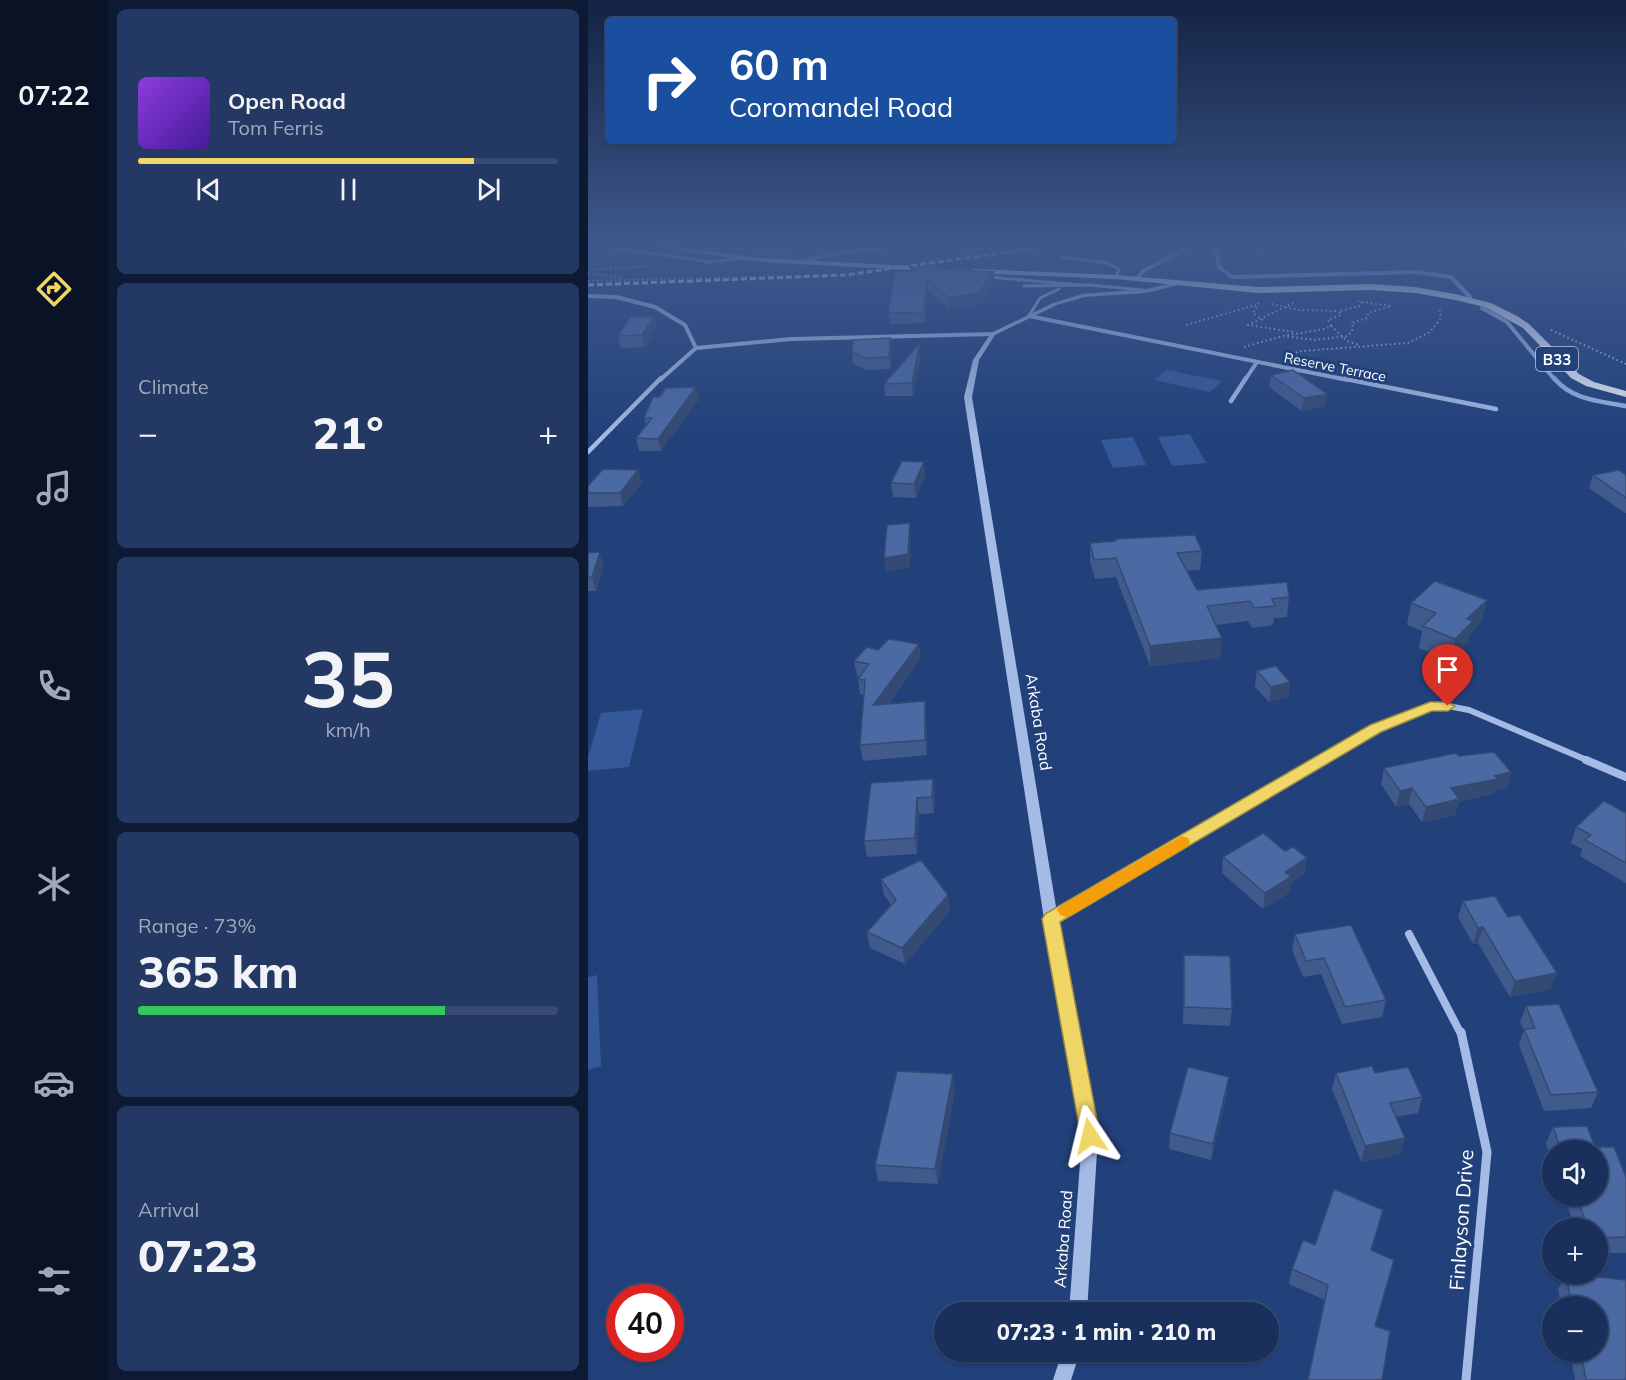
<!DOCTYPE html>
<meta charset="utf-8">
<style>
:root{--surface:#1a305c;--page:#233862;--text:#f1f3f6;--muted:#9fa9bb;--line:#384b72;--accent:#f0d667}
body{margin:0;font-family:Mulish,sans-serif;background:var(--page);color:var(--text);height:100vh;display:flex;flex-direction:column;font-size:22px;white-space:nowrap}
*{box-sizing:border-box;margin:0}
p{font-size:20px;color:var(--muted)}
.icon{flex:none;width:33px;height:33px;fill:none;stroke:currentColor;stroke-width:2;stroke-linecap:round;stroke-linejoin:round}
.map{position:relative;flex:1;overflow:hidden}
.drawer{display:flex;flex-direction:column;gap:9px;padding:9px;background:#0e1a33;width:480px}
.drawer>*{flex:none}
.hud{position:absolute;left:18px;top:18px;width:570px;height:126px;border-radius:6px;box-shadow:0 2px 4px #0004,0 0 0 2px var(--line);background:#1a4fa0;color:#fff;overflow:hidden}
.buttons{position:absolute;left:954px;top:1140px;display:grid;gap:12px}
.buttons a{display:grid;place-items:center;width:66px;height:66px;border-radius:50%;background:var(--surface);box-shadow:0 2px 4px #0004,0 0 0 2px var(--line);font-size:30px}
.speed{position:absolute;left:18px;top:1284px;display:flex;gap:12px;font-size:30px;font-weight:700;text-align:center}
.speed>*{display:grid;place-content:center;width:78px;height:78px;border-radius:50%;background:var(--surface);box-shadow:0 2px 4px #0004,0 0 0 2px var(--line);line-height:1}
.speed .limit{border:9px solid #d22;background:#fff;color:#111}
.pin{position:absolute;display:grid;place-items:center;width:51px;height:51px;color:#fff;margin:-62px -26px;border-radius:50% 50% 50% 0;rotate:-45deg;box-shadow:0 0 6px #0007}
.pin .icon{rotate:45deg}
.me{position:absolute;width:66px;margin:-33px;rotate:350deg;stroke-linejoin:round;filter:drop-shadow(0 0 4px #0008)}
.turn{display:flex;align-items:center;gap:21px;height:126px;padding:0 24px;font-size:27px}
.turn .icon{width:78px;height:78px;stroke-width:2.5}
.turn b{display:block;font-size:42px;line-height:51px}
.big{font-size:45px;font-weight:800;line-height:1.1}
.drawer .card{flex:1;display:flex;flex-direction:column;justify-content:center;gap:9px;min-width:0;padding:0 21px;border-radius:9px;background:var(--page)}
.drawer .dial{align-items:center;gap:0}
.dial b{font-size:78px;line-height:1}
.song{display:flex;align-items:center;gap:18px}
.cover{width:72px;height:72px;border-radius:9px;background:linear-gradient(135deg,hsl(270 70% 55%),hsl(260 70% 35%))}
.played{height:6px;border-radius:3px;background:linear-gradient(90deg,var(--accent) 80%,var(--line) 80%)}
.keys{display:flex;justify-content:space-around;direction:ltr}
.heat{display:flex;justify-content:space-between;align-items:center;font-size:33px;direction:ltr}
.charge{height:9px;border-radius:4px;background:linear-gradient(90deg,#34c759 73%,var(--line) 0)}
.trip{position:absolute;left:346px;top:1302px;width:345px;height:60px;border-radius:30px;background:var(--surface);box-shadow:0 2px 4px #0004,0 0 0 2px var(--line);font-weight:800;line-height:60px;text-align:center}
main{display:flex;flex:1;min-height:0}
.dock{display:flex;flex-direction:column;width:108px;justify-content:space-around;align-items:center;background:#0a1325;color:var(--muted)}
.dock .icon{width:42px;height:42px}
.dock .active{color:var(--accent)}
.dock b{font-size:27px;color:var(--text)}
.map>svg:first-child{display:block}
.green{fill:#355898}
.lines{fill:none;stroke-linecap:round;stroke-linejoin:round}
.stream-far1{stroke:#98b5e6;stroke-width:4}
.stream{stroke:#98b5e6;stroke-width:4.5}
.path{stroke:#a4bbe5;stroke-width:2;stroke-dasharray:1.5 3;stroke-linecap:butt}
.service{stroke:#a4bbe5;stroke-width:3}
.minor-far4{stroke:#a4bbe5;stroke-width:4}
.minor-far3{stroke:#a4bbe5;stroke-width:4.5}
.minor-far2{stroke:#a4bbe5;stroke-width:6}
.minor-far1{stroke:#a4bbe5;stroke-width:8}
.minor{stroke:#a4bbe5;stroke-width:9}
.tertiary{fill:#a4bbe5;fill-rule:evenodd}
.primary{fill:#e5ebfc;fill-rule:evenodd}
.rail{stroke:#fff;stroke-width:3;stroke-dasharray:6 3;stroke-linecap:butt}
.wall{fill:#405a8c}
.shaded-wall{fill:#344a72}
.building{fill:#4b69a3;stroke:#344a72;stroke-width:1.5}
.route{fill:#f0d667;stroke:#9c8b43;stroke-width:1.5}
.slow{fill:#f59e0b}
.labels{text-anchor:middle;dominant-baseline:central;stroke-width:6;stroke-linejoin:round;paint-order:stroke}
.far-street-label{font-size:14px;fill:#fff;stroke:#22407a}
.shield{fill:#22407a;stroke:#bdc6d7;stroke-width:1.5}
.shield-label{font-size:15px;font-weight:bold;fill:#fff}
.street-label{font-size:16px;fill:#fff;stroke:#22407a}
.near-street-label{font-size:20px;fill:#fff;stroke:#22407a}
</style>
<main>
<nav class="dock">
<b>07:22</b>
<svg class="icon active" aria-label="directions" viewBox="0 0 24 24"><path d="M12 3l9 9-9 9-9-9zM9 14v-3h6M13 9l2 2-2 2"/></svg>
<svg class="icon" aria-label="music" viewBox="0 0 24 24"><path d="M9 18V5l10-2v13"/><circle cx="6" cy="18" r="3"/><circle cx="16" cy="16" r="3"/></svg>
<svg class="icon" aria-label="phone" viewBox="0 0 24 24"><path d="M5 4h4l2 5-3 2q2 4 5 5l2-3 5 2v4C11 20 4 13 5 4z"/></svg>
<svg class="icon" aria-label="climate" viewBox="0 0 24 24"><path d="M12 3v18M4 7l16 10M4 17L20 7"/></svg>
<svg class="icon" aria-label="car" viewBox="0 0 24 24"><path d="M5 17H2v-5l4-1 3-4h7l3 4 3 1v5h-3M9 17h6M6 11h13"/><circle cx="7" cy="17" r="2"/><circle cx="17" cy="17" r="2"/></svg>
<svg class="icon" aria-label="filters" viewBox="0 0 24 24"><path d="M4 7h16M4 17h16"/><circle cx="9" cy="7" r="2"/><circle cx="15" cy="17" r="2"/></svg>
</nav>
<section class="drawer">
<div class="card">
<div class="song"><i class="cover"></i><div><b>Open Road</b><p>Tom Ferris</p></div></div>
<div class="played"></div>
<div class="keys"><svg class="icon" aria-label="previous" viewBox="0 0 24 24"><path d="M18 5L8 12l10 7zM5 5v14"/></svg><svg class="icon" aria-label="pause" viewBox="0 0 24 24"><path d="M8 5v14M16 5v14"/></svg><svg class="icon" aria-label="next" viewBox="0 0 24 24"><path d="M6 5l10 7-10 7zM19 5v14"/></svg></div>
</div>
<div class="card"><p>Climate</p>
<div class="heat"><a>−</a><b class="big">21°</b><a>+</a></div>
</div>
<div class="card dial"><b>35</b><p>km/h</p></div>
<div class="card"><p>Range · 73%</p><b class="big">365 km</b><div class="charge"></div></div>
<div class="card"><p>Arrival</p><b class="big">07:23</b></div>
</section>
<div class="map">
<svg width="1038" height="1380" viewBox="0 0 1038 1380">
<rect width="100%" height="100%" fill="#22407a"/>
<path class="green" d="M579,370L634,381L622,392L566,380Z
M602,434L618,463L584,466L570,437Z
M545,437L558,465L525,468L513,440Z
M55,709L41,767L0,771V757L13,713Z
M9,975L13,1066L0,1070V977Z"/>
<g class="lines">
<path class="stream-far1" d="M627,247L631,267L644,277L828,272L863,277L882,297
M894,308L919,322L967,380"/>
<path class="stream" d="M966,378C984,400 1011,401 1038,406"/>
<path class="path" d="M666,252L700,262
M0,270L61,266
M0,273L35,278
M0,281L207,276
M671,303L665,313L675,320
M684,304L710,310L751,311
M598,325L668,305
M743,326L759,341L771,345
M963,330L1038,364
M705,332L660,325L707,302
M695,336L737,329L743,326L740,320L753,315L751,311L772,306L774,302L770,301
M656,347L695,336L727,340L760,336L765,329L764,323L779,318L780,313L803,306L774,302
M699,355L714,351L820,343L842,332L853,318L851,307"/>
<path class="service" d="M20,247L122,262L158,258
M376,250L395,247
M115,253L126,247
M473,257L519,263L531,269L528,277
M400,277L493,285
M436,286L501,285L555,290
M441,316L452,298L471,289"/>
<path class="minor-far4" d="M214,262L243,254L299,247
M549,279L555,271L602,247
M0,296L28,297L67,307L97,325L108,348
M441,316L760,380
M72,380L108,348L203,339L405,334
M657,380L669,362"/>
<path class="minor-far3" d="M753,378L908,409
M643,401L658,378
M0,452L73,378"/>
<path class="minor-far2" d="M731,761L788,728L842,707L860,706L881,710L1001,761"/>
<path class="minor-far1" d="M998,760L1038,777
M463,919L734,760
M821,934L873,1034"/>
<path class="minor" d="M873,1032L899,1152L878,1380"/>
<path class="tertiary" d="M589,282L591,283V285L558,293L497,297L469,305L407,335L391,360L384,397L470,919L510,1136L499,1312H481L494,1136L456,919L376,397L385,360L403,333L465,303L494,294L558,289Z
M474,1352H492L483,1380H465Z"/>
<path class="primary" d="M65,247H88L174,258L342,267L346,269L342,271L174,262Z
M387,269L528,275L670,287L782,284L827,287L867,294L903,303L929,316L941,324L991,374L1006,382L1038,391V397L998,386L983,378L935,328L897,307L867,300L827,293L782,290L670,293L528,279L384,273V269Z"/>
<path class="rail" d="M0,285L257,275L457,247"/>
</g>
<path class="wall" d="M129,247H212L200,255Z
M322,267L406,272V283L391,304L362,309L340,291L337,323L302,324L300,313L322,272Z
M69,327L57,347L33,348L30,336Z
M302,338L303,350V369L279,370L265,364L264,352Z
M333,354L325,396H297L296,384Z
M683,375L737,406L714,411L681,387Z
M111,399L73,451H51L48,438L58,425L56,418Z
M50,470L54,483L35,506L0,507V486Z
M337,475L328,498L305,497L303,483Z
M1005,475H1038V513H1037L1001,488Z
M527,539L614,551L612,570L599,571L609,590L701,597L699,617L686,618L685,625L664,628L660,621L628,625L632,658L562,666L528,577L507,579L502,562V543L527,541Z
M0,553L16,565L8,591H0Z
M899,600L893,622L882,634L879,643L862,661L831,648L834,631L819,625L823,603Z
M331,644L332,659L300,704L337,701L338,716L339,755L275,761L272,745L276,695L272,694L270,679L271,677L269,676L266,661L290,650Z
M669,671L702,682L700,697L681,702L667,687Z
M871,756L923,772L919,788L906,791L905,794L871,802L867,815L834,822L821,804L808,807L793,784L796,768Z
M345,779L347,795L346,813L331,814L329,854L279,857L276,841Z
M1038,813V883L992,856L994,849L983,843L988,827Z
M697,851L719,858L716,874L703,883L701,893L675,909L634,873L635,857Z
M293,879L360,895L362,911L317,964L282,948L279,932L303,905L296,895Z
M875,901L920,917L963,989L922,997L890,943L885,944L870,917Z
M707,934L798,1000L794,1017L754,1024L733,974L715,977L704,950Z
M596,955L644,1009L642,1026L595,1024Z
M938,1006L1010,1092L1003,1108L956,1111L931,1045L936,1030L932,1022Z
M748,1073H787L834,1097L830,1113L808,1117L817,1138L812,1154L773,1162L744,1089Z
M367,1090L350,1184L290,1181L287,1165Z
M639,1093L623,1160L581,1149L582,1133Z
M965,1127L1007,1147L1038,1177V1253H1010V1228H987L976,1196H1010V1150H964V1162L958,1143Z
M727,1245L783,1250L787,1326L794,1380L737,1300L701,1284L704,1269Z
M978,1274L1038,1280V1380H987L982,1352H1010V1306H973L970,1289Z"/>
<path class="shaded-wall" d="M198,247H212L200,255Z
M406,272V283L391,304L362,309L361,298Z
M339,280L340,291L337,323L336,312Z
M66,316L69,327L57,347L54,335Z
M302,338L303,350V369L301,357Z
M332,343L333,354L325,396L324,383Z
M108,387L111,399L73,451L70,439Z
M739,394L737,406L714,411L716,398Z
M336,462L337,475L328,498L326,484Z
M50,470L54,483L35,506L32,493Z
M322,523L323,537L322,568L298,572L296,558Z
M12,552L16,565L8,591L4,577Z
M899,600L893,622L882,634L879,643L862,661L867,639L879,619Z
M634,638L632,658L562,666V646Z
M331,644L332,659L287,720L285,705Z
M702,682L700,697L681,702L683,687Z
M337,701L338,716L339,755L337,740Z
M923,772L919,788L906,791L905,794L871,802L867,815L834,822L838,807L863,788Z
M345,779L347,795L346,813L344,797Z
M824,788L821,804L808,807L812,791Z
M329,798L331,814L329,854L327,838Z
M719,858L716,874L703,883L701,893L675,909L677,893L697,872Z
M360,895L362,911L317,964L314,948Z
M895,927L890,943L885,944L890,928Z
M969,973L963,989L922,997L927,981Z
M365,1074L367,1090L350,1184L347,1169Z
M641,1077L639,1093L623,1160L625,1144Z
M817,1138L812,1154L773,1162L777,1146Z"/>
<path class="building" d="M322,267L406,272L390,293L361,298L339,280L336,312L300,313L306,276L312,271L328,272Z
M66,316L54,335L30,336L42,317Z
M302,338L301,357L277,358L264,352L265,340Z
M332,343L324,383L296,384Z
M705,370L739,394L716,398L683,375Z
M108,387L70,439L48,438L64,418H56L65,397H71L75,393L77,388Z
M314,461L336,462L326,484L303,483Z
M15,469L50,470L32,493H0V486Z
M1031,470L1038,475V498L1005,475Z
M322,523L320,554L296,558L299,525Z
M607,535L614,551L589,553L609,590L699,582L701,597L684,599L687,606L666,608L662,601L619,606L634,638L562,646L528,558L506,560L502,543L528,541L527,539Z
M12,552L4,577L0,578V553Z
M847,581L899,600L879,619L885,621L867,639L835,626L848,613L823,603Z
M301,639L331,644L285,705L337,701V740L272,745L277,680L270,679L281,664L266,661L279,647L290,650Z
M688,666L702,682L683,687L669,671Z
M906,752L923,772L907,776L910,779L863,788L871,799L838,807L824,788L812,791L796,768L868,753L871,756Z
M345,779L344,797L329,798L327,838L276,841L283,783Z
M1016,801L1038,813V863L997,840L1003,835L988,827Z
M675,833L697,851L705,847L719,858L697,872L703,877L677,893L635,857Z
M333,860L360,895L314,948L279,932L308,900L293,879Z
M907,896L920,917L932,915L969,973L927,981L895,927L890,928L875,901Z
M763,925L798,1000L757,1007L736,958L718,961L707,934Z
M596,955L642,956L644,1009L596,1007Z
M971,1004L1010,1092L963,1095L936,1029L947,1028L938,1006Z
M784,1066L787,1073L820,1067L834,1097L802,1103L817,1138L777,1146L748,1073Z
M600,1067L641,1077L625,1144L582,1133Z
M309,1071L365,1074L347,1169L287,1165Z
M999,1126L1007,1147H1026L1038,1177V1237L1010,1238V1228H1000L988,1196H1010V1150H973L965,1127Z
M746,1189L795,1210L783,1250L806,1260L787,1326L802,1331L794,1380H720L740,1285L704,1269L715,1240L727,1245Z
M978,1274L1038,1280V1380H998L993,1352H1010V1306H984Z"/>
<linearGradient id="sky" x2="0" y2="1"><stop stop-color="#132343"/><stop offset="0.56" stop-color="#3e598d"/><stop offset="1" stop-color="#3e598d" stop-opacity="0"/></linearGradient>
<rect width="1038" height="440" fill="url(#sky)"/>
<path class="route" d="M842,702H860L867,706L860,711H844L793,732L472,922L512,1136L509,1143L502,1145L494,1143L454,919L457,914L782,725Z"/>
<path class="slow" d="M594,836L600,838L602,842L600,846L484,915L478,917L472,915L469,910L472,906Z"/>
<g class="labels">
<g class="far-street-label">
<text transform="translate(747 367) rotate(11)">Reserve Terrace</text>
</g>
<rect class="shield" x="948" y="347" width="42" height="24" rx="4.5"/>
<g class="shield-label">
<text x="969" y="359">B33</text>
</g>
<g class="street-label">
<text transform="translate(451 722) rotate(81)">Arkaba Road</text>
<text transform="translate(475 1239) rotate(-86)">Arkaba Road</text>
</g>
<g class="near-street-label">
<text transform="translate(873 1220) rotate(-86)">Finlayson Drive</text>
</g>
</g>
</svg>
<div class="buttons">
<a><svg class="icon" aria-label="sound" viewBox="0 0 24 24"><path d="M4 9h4l5-4v14l-5-4H4zM17 9q2 3 0 6"/></svg></a>
<a>+</a>
<a>−</a>
</div>
<div class="speed"><div class="limit">40</div></div>
<div class="pin" style="left:860px;top:706px;background:#d93025"><svg class="icon" aria-label="arrive" viewBox="0 0 24 24"><path d="M6 21V4h12l-3 4 3 4H6"/></svg></div>
<svg class="me" style="left:502px;top:1136px" viewBox="-20 -20 40 40"><path d="M0-17L14 15 0 8-14 15z" fill="#f0d667" stroke="#fff" stroke-width="4"/></svg>
<div class="trip">07:23 · 1 min · 210 m</div>
<div class="hud">
<div class="turn"><svg class="icon" aria-label="right" viewBox="0 0 24 24"><path d="M7 20v-9h11M14 6l5 5-5 5"/></svg><div><b>60 m</b>Coromandel Road</div></div>
</div>
</div>
</main>
